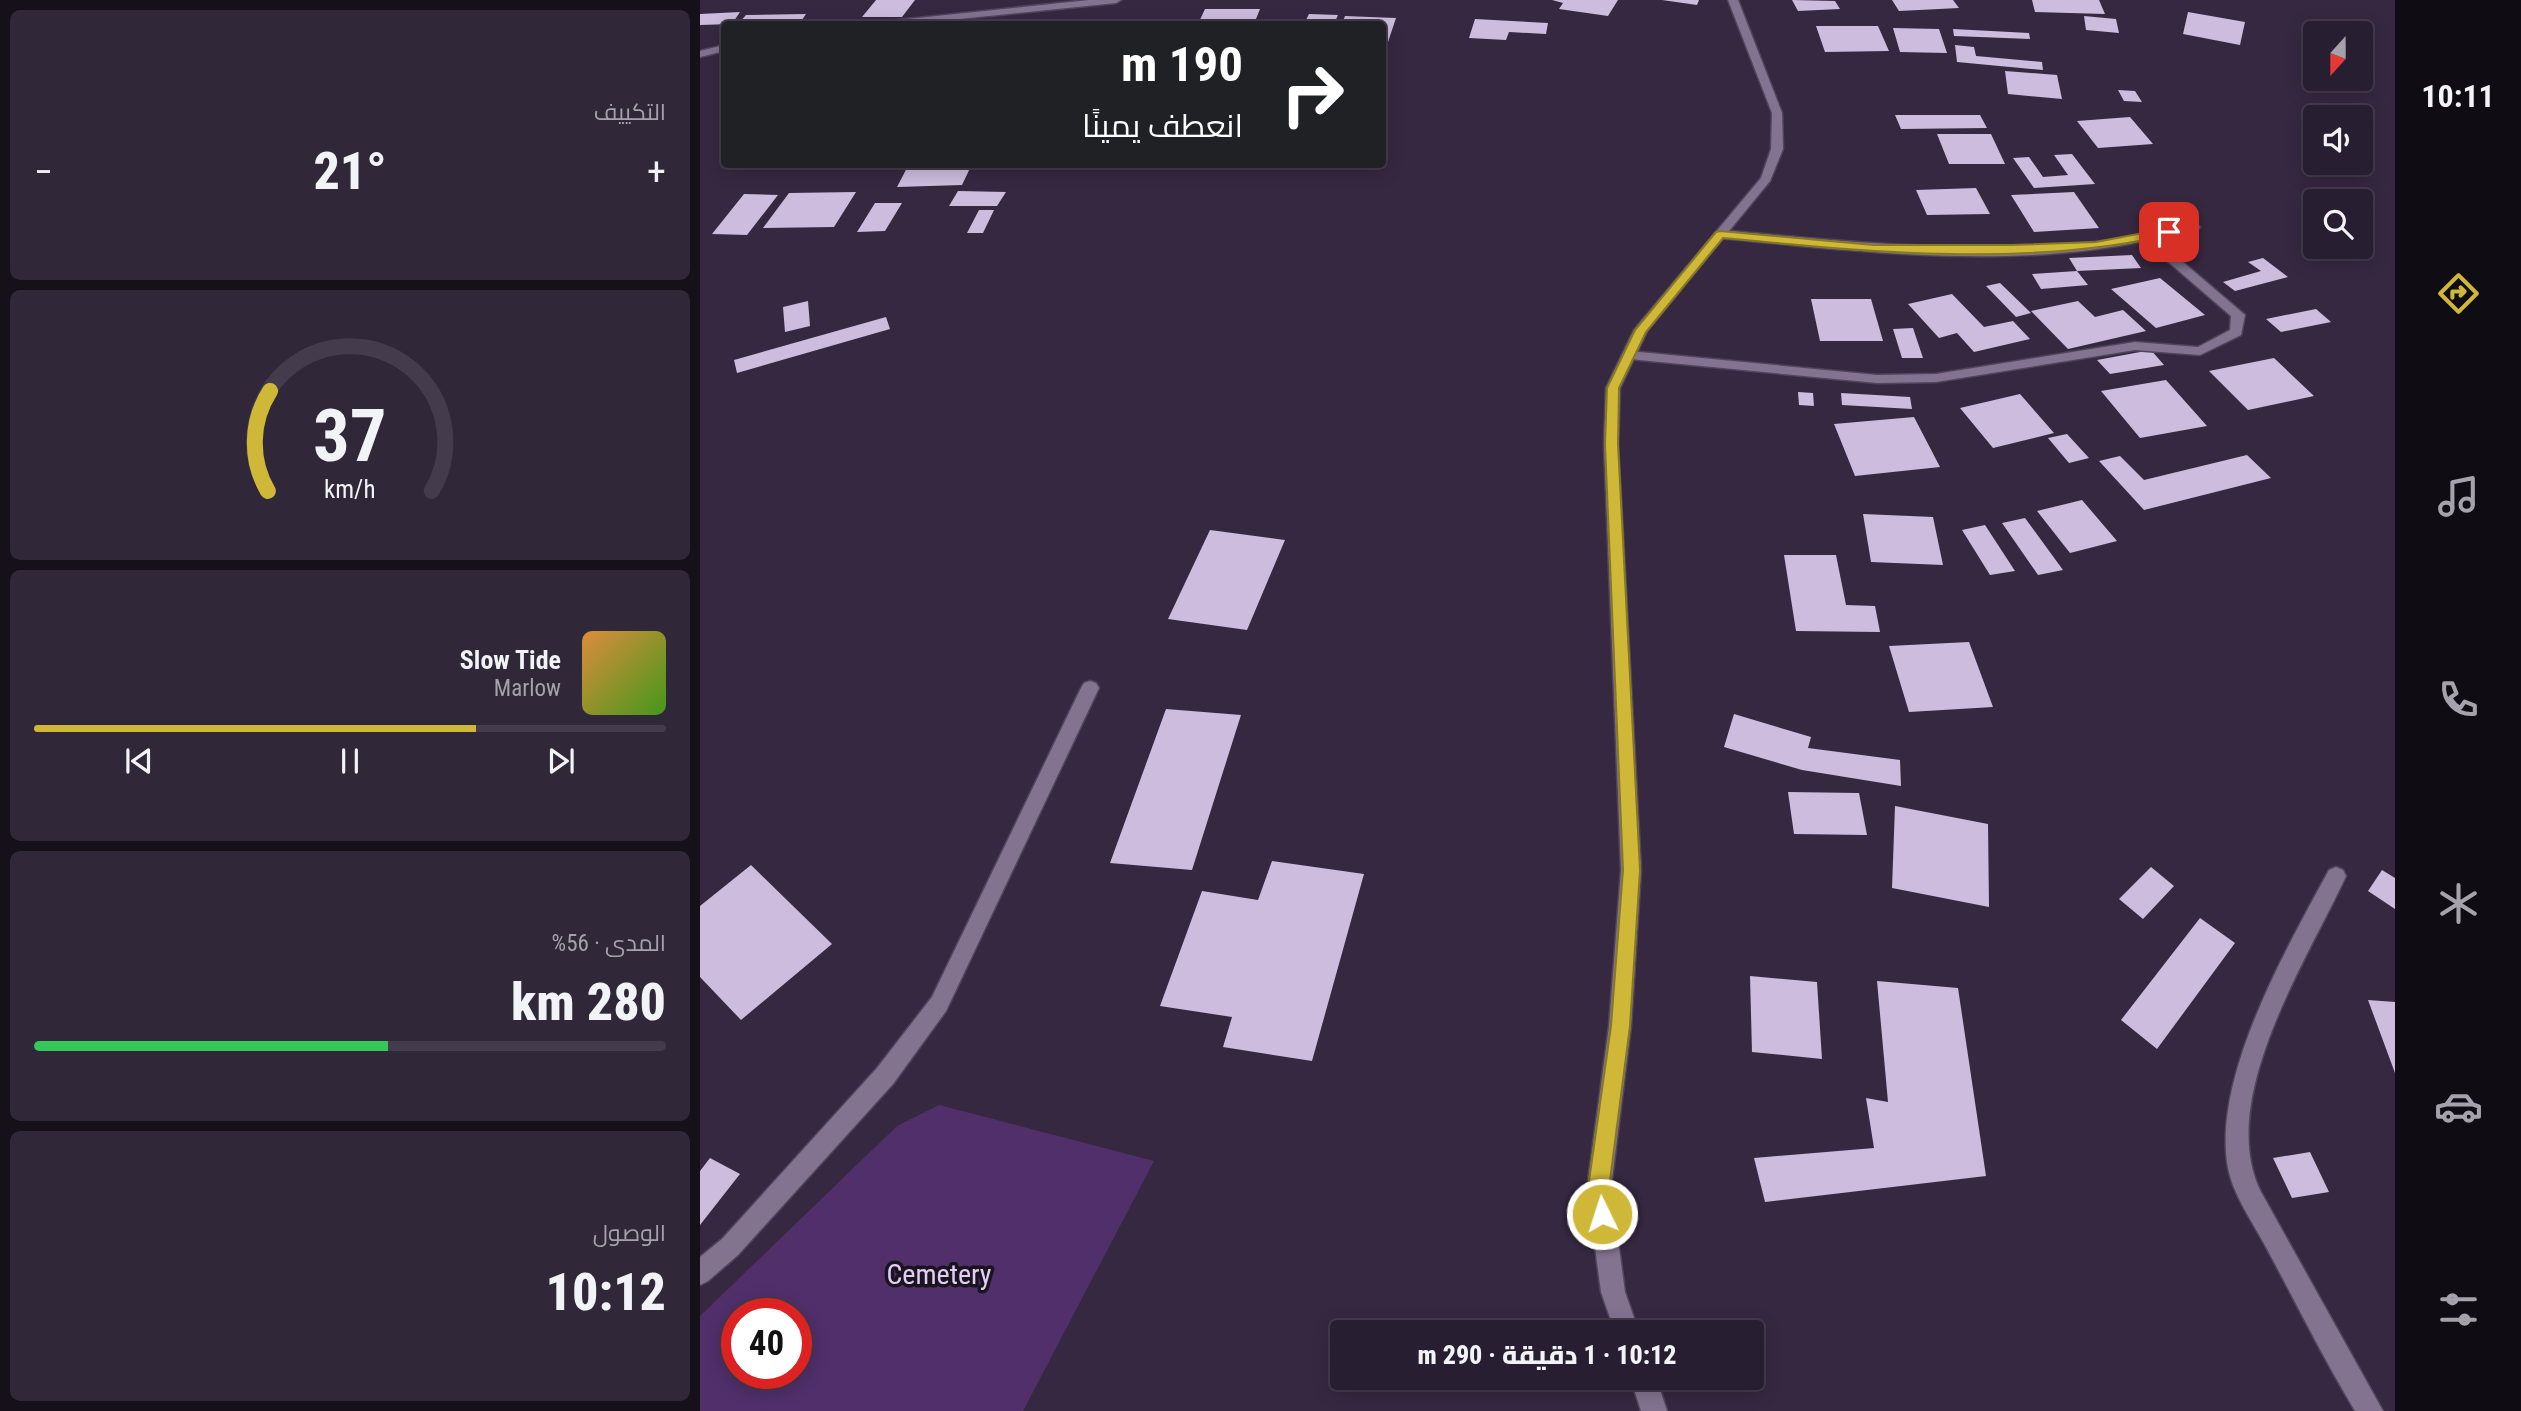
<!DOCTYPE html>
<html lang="ar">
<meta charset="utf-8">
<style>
:root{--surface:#281e31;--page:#302739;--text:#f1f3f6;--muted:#a5a2ab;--line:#443c4d;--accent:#cfb837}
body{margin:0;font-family:"Roboto Condensed",Cairo,sans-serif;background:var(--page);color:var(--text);direction:rtl;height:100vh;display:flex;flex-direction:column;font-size:26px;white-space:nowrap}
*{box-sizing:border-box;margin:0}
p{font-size:23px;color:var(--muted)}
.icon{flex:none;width:38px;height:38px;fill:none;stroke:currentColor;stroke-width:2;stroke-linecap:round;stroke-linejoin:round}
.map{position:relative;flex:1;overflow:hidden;direction:ltr}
.drawer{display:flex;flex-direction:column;gap:10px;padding:10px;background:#16101b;width:700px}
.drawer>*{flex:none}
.top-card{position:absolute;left:21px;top:21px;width:665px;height:147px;border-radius:7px;box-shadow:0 4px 18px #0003,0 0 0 2px var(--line);direction:rtl;background:#202124;color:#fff;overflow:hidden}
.needle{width:46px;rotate:201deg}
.fabs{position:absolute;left:1603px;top:21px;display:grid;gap:14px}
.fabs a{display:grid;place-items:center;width:70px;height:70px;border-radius:7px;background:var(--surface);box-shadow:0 4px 18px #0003,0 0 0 2px var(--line);font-size:35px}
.speed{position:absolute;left:21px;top:1298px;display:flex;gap:14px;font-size:35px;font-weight:700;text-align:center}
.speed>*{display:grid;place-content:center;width:91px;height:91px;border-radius:50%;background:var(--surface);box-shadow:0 4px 18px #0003,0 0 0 2px var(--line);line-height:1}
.speed .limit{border:10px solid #d22;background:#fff;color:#111}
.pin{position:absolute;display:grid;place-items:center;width:60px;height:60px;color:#fff;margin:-30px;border-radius:14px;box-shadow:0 4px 10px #0006}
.me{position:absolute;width:77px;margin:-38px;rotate:356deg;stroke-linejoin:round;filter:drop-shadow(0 0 5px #0008)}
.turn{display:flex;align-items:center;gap:24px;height:147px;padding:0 28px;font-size:32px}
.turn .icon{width:91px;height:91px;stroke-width:2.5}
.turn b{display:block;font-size:49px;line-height:60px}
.big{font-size:52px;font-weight:800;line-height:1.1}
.drawer .card{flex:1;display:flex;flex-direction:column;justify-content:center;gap:10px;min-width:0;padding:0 24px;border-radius:10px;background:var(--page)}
.drawer .dial{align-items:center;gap:0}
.dial svg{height:182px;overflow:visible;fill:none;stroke:var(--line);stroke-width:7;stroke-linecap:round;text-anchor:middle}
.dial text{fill:var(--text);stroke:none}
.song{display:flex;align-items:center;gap:21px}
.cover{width:84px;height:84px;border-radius:10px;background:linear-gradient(135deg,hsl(30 70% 55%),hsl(100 70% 35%))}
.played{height:7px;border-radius:4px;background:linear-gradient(90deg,var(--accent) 70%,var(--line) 70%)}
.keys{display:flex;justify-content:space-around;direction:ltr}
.heat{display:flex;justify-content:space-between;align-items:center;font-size:38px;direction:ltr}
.charge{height:10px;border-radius:5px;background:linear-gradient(90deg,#34c759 56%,var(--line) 0)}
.trip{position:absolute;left:630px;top:1320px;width:434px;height:70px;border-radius:7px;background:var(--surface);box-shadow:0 4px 18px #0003,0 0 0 2px var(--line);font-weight:800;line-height:70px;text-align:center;direction:rtl}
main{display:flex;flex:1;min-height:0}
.tabs{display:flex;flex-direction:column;width:126px;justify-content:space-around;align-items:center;background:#100c14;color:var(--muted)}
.tabs .icon{width:49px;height:49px}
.tabs .active{color:var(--accent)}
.tabs b{font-size:32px;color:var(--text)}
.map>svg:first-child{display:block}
.green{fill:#512f6b;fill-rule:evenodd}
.building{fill:#cdbcdd}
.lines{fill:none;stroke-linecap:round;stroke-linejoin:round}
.street-casing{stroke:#50455a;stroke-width:3}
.secondary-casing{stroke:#50455a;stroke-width:3}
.street{fill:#837391;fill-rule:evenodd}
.secondary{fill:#837391;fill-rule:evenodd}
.route{fill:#cfb837;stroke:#877824;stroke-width:2}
.labels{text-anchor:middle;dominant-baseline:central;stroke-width:7;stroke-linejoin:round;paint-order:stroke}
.near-park-label{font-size:28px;fill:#e2cef5;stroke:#1a141f}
</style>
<main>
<nav class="tabs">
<b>10:11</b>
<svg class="icon active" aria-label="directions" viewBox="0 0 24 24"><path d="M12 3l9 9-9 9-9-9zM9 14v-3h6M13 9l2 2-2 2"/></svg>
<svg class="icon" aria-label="music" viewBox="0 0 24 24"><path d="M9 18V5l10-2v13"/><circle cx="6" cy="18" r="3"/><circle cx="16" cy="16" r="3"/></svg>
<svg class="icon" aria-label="phone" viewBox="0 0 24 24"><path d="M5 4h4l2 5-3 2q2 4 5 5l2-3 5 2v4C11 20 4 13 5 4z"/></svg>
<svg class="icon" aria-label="climate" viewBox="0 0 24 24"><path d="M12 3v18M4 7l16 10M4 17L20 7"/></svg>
<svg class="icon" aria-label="car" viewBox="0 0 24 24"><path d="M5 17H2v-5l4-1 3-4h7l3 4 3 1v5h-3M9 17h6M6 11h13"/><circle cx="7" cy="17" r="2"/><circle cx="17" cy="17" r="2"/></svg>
<svg class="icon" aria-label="filters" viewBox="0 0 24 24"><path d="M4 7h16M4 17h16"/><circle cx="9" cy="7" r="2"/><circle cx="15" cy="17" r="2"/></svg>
</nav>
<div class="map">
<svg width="1695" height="1411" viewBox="0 0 1695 1411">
<rect width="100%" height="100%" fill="#362841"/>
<path class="green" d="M239,1105L454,1161L323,1411H0V1316L197,1126ZM37,1314H96V1374H37Z"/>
<path class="building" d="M176,0H215L202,17H162Z
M852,0H918L908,16L859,9L863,3Z
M962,0H999L997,5Z
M1092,0L1135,1L1140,9L1098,11Z
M1192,0H1253L1259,8L1199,11Z
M1332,0H1399L1405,14L1335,12Z
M505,9H560L554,24H498Z
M40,12L32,24L0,25V14Z
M1488,12L1545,22L1540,45L1483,34Z
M106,14L100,23L38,24L46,15Z
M609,14L638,15L634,24H604Z
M645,16L696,18L688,42H682V24H642Z
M1384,16L1416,19L1419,33L1386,30Z
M775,19L812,21L848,23L846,34L809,32L806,40L769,38Z
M1116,26H1178L1189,51L1125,52Z
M1193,28L1239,29L1247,53L1200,52Z
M1253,29L1329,33L1330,39L1254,36Z
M1255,45L1274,47L1276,56L1342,62L1343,70L1257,62Z
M1305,71L1357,75L1362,99L1308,94Z
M1418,90L1435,91L1442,102L1424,101Z
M1195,115H1280L1287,128L1201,129Z
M1430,117L1453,144L1398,148L1377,121Z
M1237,134H1291L1305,164H1249Z
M1372,154L1395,184L1334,188L1313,158L1329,157L1343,177L1368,175L1354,155Z
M209,164H272L262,185L197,187Z
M1276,188L1290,214L1227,215L1216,190Z
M258,191L306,192L297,206H249Z
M156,192L134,227L63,228L89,193Z
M1374,192L1399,228L1334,232L1311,195Z
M44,194L78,195L47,235L12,234Z
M175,203H202L185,231L157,232Z
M279,210H294L283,233H267Z
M1432,255L1441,268L1377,271L1369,258Z
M1563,258L1588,277L1535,291L1523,282L1561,271L1548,262Z
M1377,271L1388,285L1341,289L1332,274Z
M1460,278L1505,315L1456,328L1411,289Z
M1300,283L1331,313L1316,317L1286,286Z
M1252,294L1284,327L1313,321L1330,339L1274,352L1257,333L1239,338L1208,304Z
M1111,299H1171L1183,341H1120Z
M108,301L110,326L85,332L83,307Z
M1378,301L1395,317L1423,310L1446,331L1368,349L1331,311Z
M1616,309L1631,322L1581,332L1566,319Z
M186,317L190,329L37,373L34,360Z
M1213,328L1223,358H1202L1193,329Z
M1451,350L1464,365L1410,374L1397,360Z
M1574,358L1614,396L1548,410L1509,371Z
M1466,380L1507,426L1440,438L1401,391Z
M1098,392L1113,393L1114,406L1099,405Z
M1141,393L1210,397L1212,409L1142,405Z
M1320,394L1354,433L1293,448L1260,408Z
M1214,417L1240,467L1155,476L1134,424Z
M1367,434L1389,458L1369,463L1348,438Z
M1547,455L1571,478L1444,510L1399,461L1420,456L1444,480Z
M1382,500L1417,541L1370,553L1337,511Z
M1163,514L1233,517L1243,565L1171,562Z
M1325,518L1363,570L1338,575L1302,523Z
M1285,525L1315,571L1290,575L1262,530Z
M510,530L585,540L547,630L468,619Z
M1084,555H1136L1146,605L1175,606L1180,632L1096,631Z
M1269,642L1293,707L1209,712L1189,646Z
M466,709L541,715L492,870L410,863Z
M1034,714L1111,737L1108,748L1200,760L1201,786L1102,770L1024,747Z
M1088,792L1159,793L1167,835L1094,834Z
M1195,806L1288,824L1289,907L1192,888Z
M572,861L664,874L612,1061L523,1047L532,1017L460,1006L502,891L558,900Z
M51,865L132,944L41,1020L0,977V906Z
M1451,867L1474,886L1443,919L1419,899Z
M1682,870L1695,878V909L1668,891Z
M1500,918L1535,943L1457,1049L1421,1020Z
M1050,976L1117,982L1122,1059L1052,1052Z
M1177,981L1258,988L1286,1176L1065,1202L1054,1158L1174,1148L1166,1098L1188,1102Z
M1668,1000L1695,1002V1073Z
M1610,1152L1629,1192L1592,1198L1573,1158Z
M10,1158L40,1174L0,1225V1171Z"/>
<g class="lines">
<defs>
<path id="street" d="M389,0H421L416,3L211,24H183L188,21Z
M24,45V51L0,57V51Z
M1494,223L1500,227L1498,230L1456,239L1545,315L1541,335L1500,355L1435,350L1236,382L1177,383L929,359L922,355L929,351L1177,375L1236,374L1435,342L1498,347L1530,330L1531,316L1444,241C1309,270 1156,251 1020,238L1014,234L1020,230C1144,242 1270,254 1395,242C1429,239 1460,230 1494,223Z
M390,681L396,683L399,688L246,1011L193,1084L38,1255L8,1281L0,1285V1257L22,1239L177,1068L232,997L381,688L384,683Z
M1636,867L1643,870L1646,876C1608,959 1515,1100 1561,1192L1683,1411H1655L1648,1399C1619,1350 1594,1299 1567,1249C1553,1222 1531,1193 1527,1162C1515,1072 1587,948 1629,870Z"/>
<path id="secondary" d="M1028,0H1038L1082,113L1083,149L1070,181L947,331L920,388L918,444L941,870L931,1026L911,1188L925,1292L939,1332H915L901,1292L887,1188L909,1026L921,870L904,444L906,388L934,330L1061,178L1071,149L1072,113Z
M930,1377H956L967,1411H941Z"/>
</defs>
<use href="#street" class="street-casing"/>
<use href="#secondary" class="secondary-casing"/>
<use href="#street" class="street"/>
<use href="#secondary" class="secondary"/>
</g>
<path class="route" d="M1469,228L1475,232L1473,234C1329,268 1169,252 1023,238L946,332L919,388L918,444L940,870L930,1026L909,1188L913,1214L910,1222L902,1225L895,1222L888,1188L911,1026L923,870L905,444L907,388L935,330L1016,232L1020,231L1174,245H1311L1396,242Z"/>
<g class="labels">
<g class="near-park-label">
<text x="239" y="1274">Cemetery</text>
</g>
</g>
</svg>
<div class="fabs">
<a><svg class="needle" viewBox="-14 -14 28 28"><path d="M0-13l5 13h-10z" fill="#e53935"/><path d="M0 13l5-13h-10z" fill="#a5a2ab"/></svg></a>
<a><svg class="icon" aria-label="sound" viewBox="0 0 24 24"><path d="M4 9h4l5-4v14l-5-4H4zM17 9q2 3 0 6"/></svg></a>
<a><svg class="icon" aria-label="search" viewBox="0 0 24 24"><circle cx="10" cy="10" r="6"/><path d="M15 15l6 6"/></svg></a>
</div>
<div class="speed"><div class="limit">40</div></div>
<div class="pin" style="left:1469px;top:232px;background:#d93025"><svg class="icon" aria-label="arrive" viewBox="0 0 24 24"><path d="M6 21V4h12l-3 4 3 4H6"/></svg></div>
<svg class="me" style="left:902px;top:1214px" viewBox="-20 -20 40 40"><circle r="17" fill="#cfb837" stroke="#fff" stroke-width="3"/><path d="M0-11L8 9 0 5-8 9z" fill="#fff"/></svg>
<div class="trip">10:12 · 1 دقيقة · 290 m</div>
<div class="top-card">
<div class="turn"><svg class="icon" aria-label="right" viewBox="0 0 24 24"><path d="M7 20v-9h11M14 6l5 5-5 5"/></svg><div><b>190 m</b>انعطف يمينًا</div></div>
</div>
</div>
<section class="drawer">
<div class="card"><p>التكييف</p>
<div class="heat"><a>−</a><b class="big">21°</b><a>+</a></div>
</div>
<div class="card dial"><svg viewBox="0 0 100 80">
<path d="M14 69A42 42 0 1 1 86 69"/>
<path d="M14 69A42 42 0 0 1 15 25" stroke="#cfb837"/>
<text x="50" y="56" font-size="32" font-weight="700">37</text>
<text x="50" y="72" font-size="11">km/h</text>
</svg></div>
<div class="card">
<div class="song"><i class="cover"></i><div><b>Slow Tide</b><p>Marlow</p></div></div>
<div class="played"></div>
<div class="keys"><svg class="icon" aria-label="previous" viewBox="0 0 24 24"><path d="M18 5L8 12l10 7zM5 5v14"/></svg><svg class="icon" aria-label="pause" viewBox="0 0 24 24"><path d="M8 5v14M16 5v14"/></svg><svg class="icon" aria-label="next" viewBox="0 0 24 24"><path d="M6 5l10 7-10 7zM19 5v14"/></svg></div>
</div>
<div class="card"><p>المدى · 56%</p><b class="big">280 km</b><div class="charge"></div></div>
<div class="card"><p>الوصول</p><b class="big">10:12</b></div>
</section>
</main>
